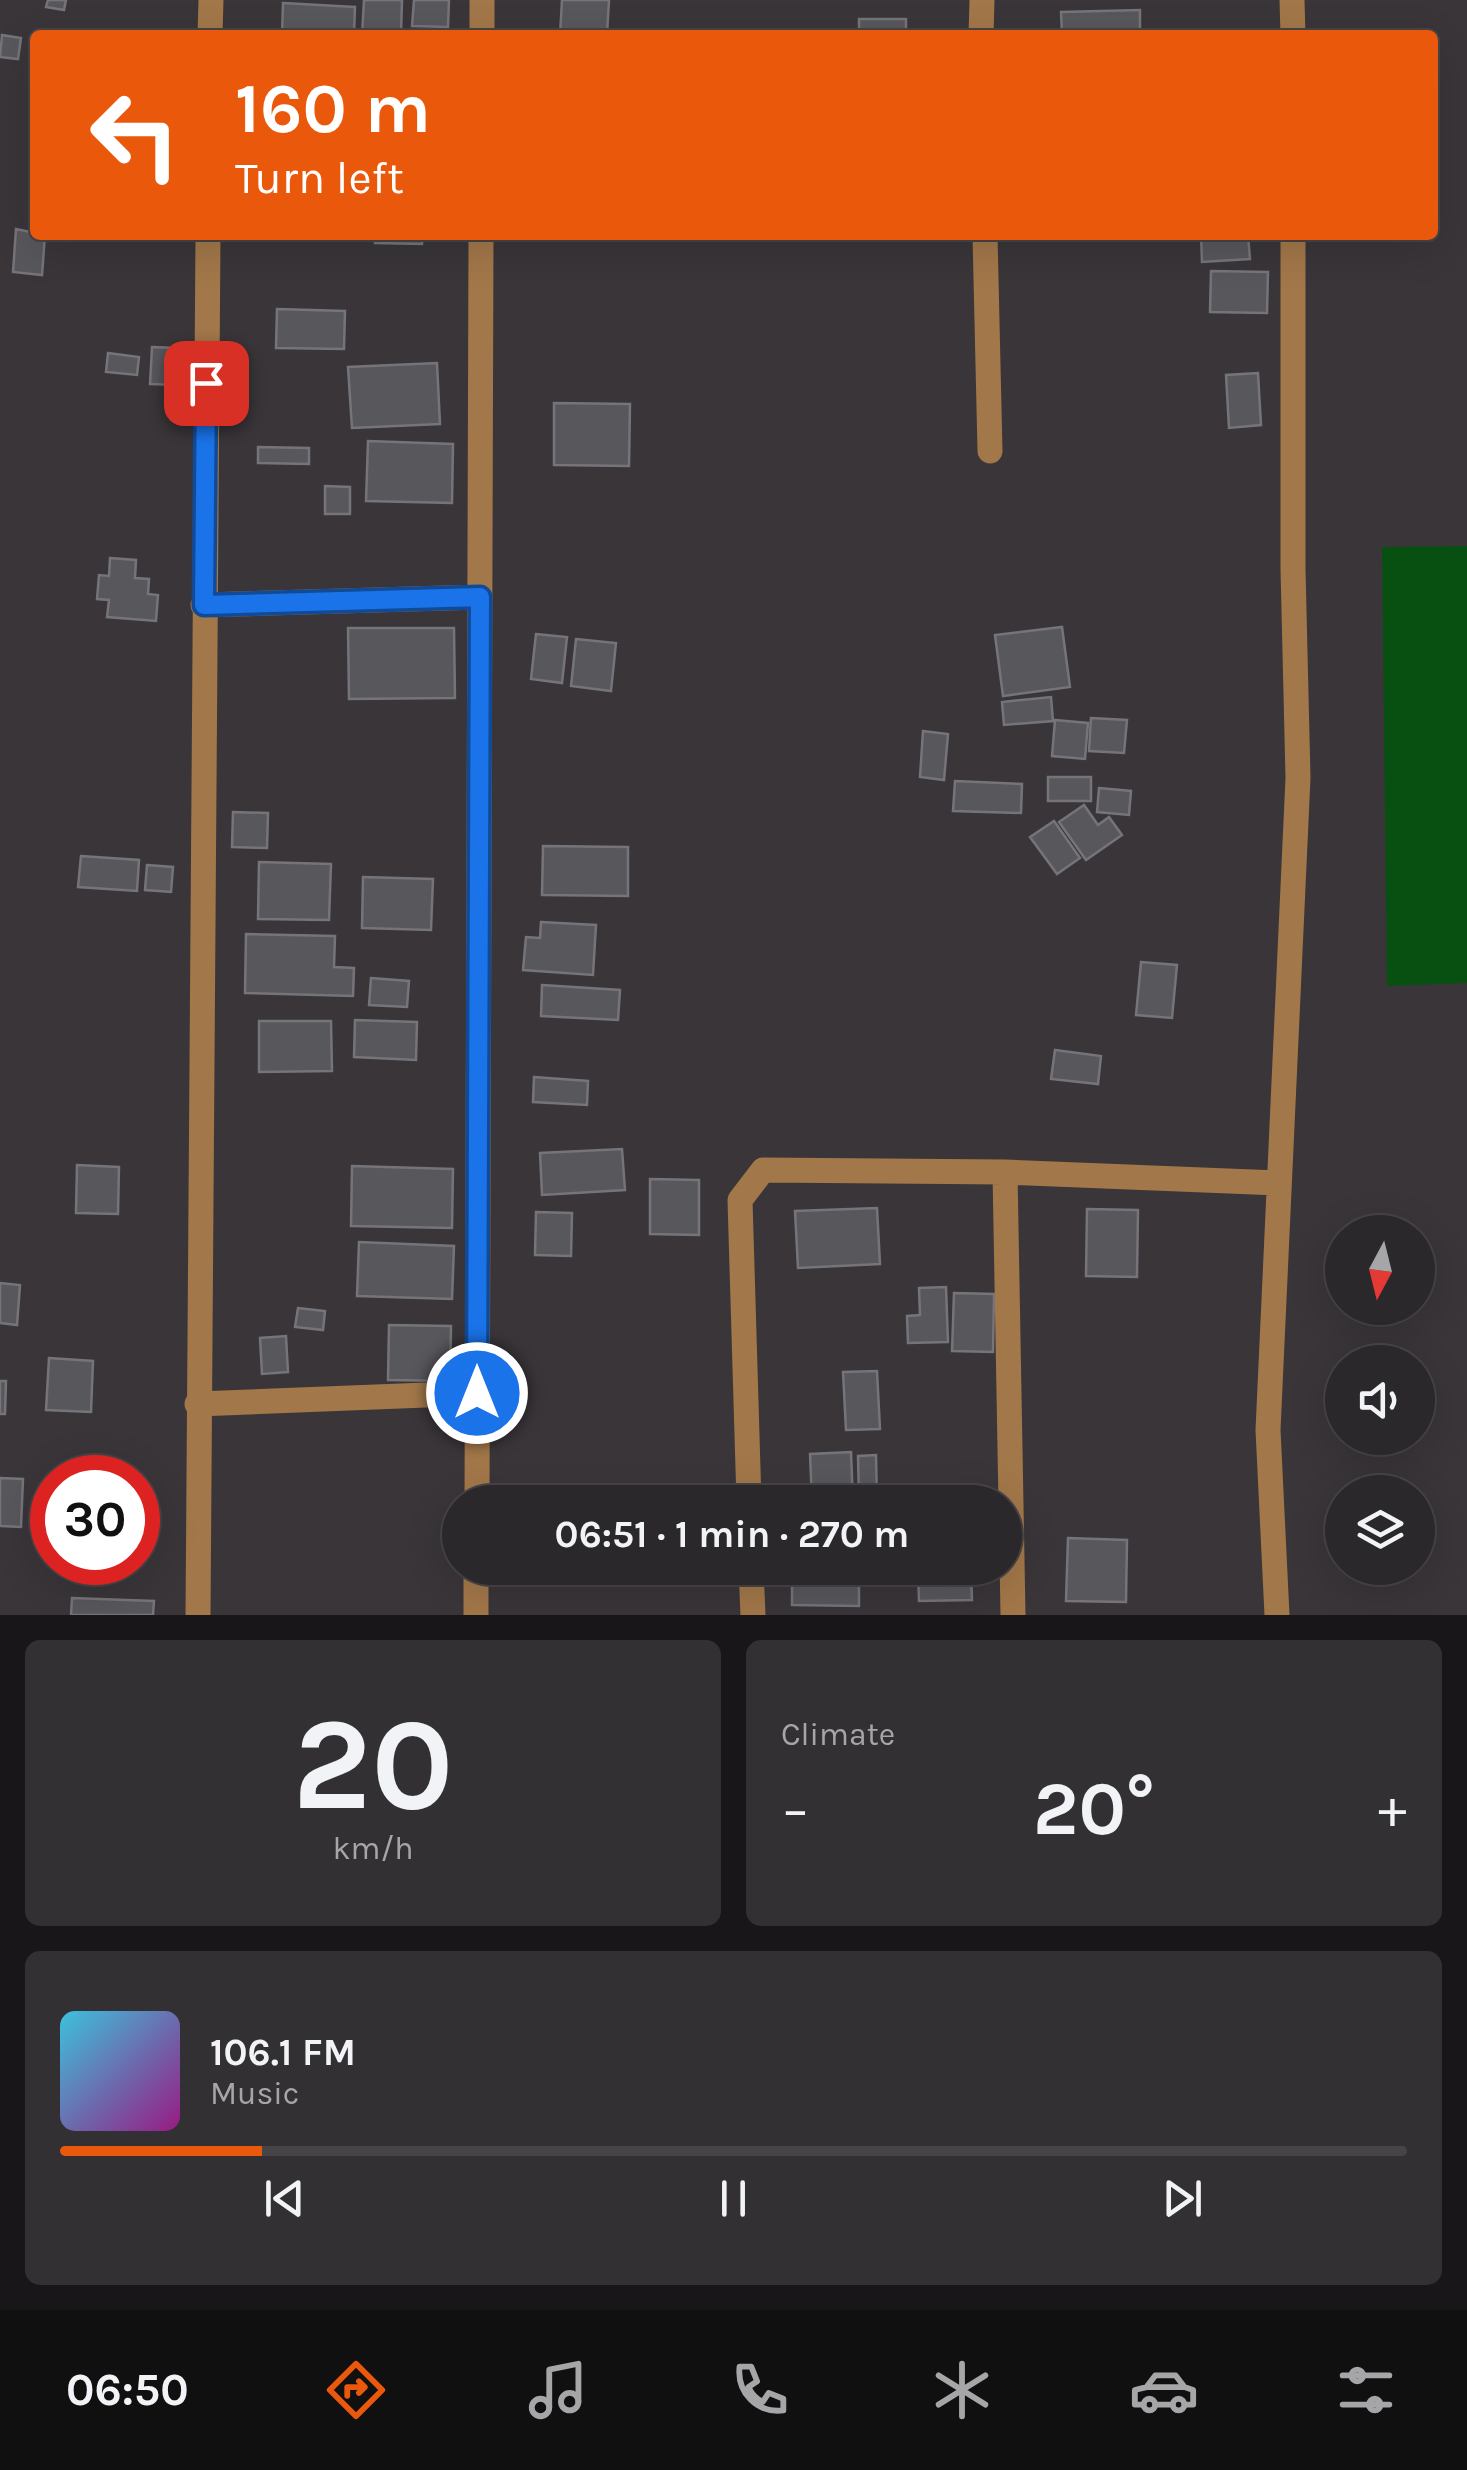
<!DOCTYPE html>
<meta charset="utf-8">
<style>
:root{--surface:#2b282b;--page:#333033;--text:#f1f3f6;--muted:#a6a6a9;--line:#474447;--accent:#ea580c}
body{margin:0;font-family:Karla,sans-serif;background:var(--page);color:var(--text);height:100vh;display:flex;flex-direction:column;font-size:38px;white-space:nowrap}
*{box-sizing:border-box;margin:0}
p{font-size:32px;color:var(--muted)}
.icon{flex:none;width:55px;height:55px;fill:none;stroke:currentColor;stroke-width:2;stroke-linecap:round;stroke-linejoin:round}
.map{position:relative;height:1615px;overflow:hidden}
.details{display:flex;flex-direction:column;gap:25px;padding:25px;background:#181618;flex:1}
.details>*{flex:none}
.hud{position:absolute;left:30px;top:30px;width:1408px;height:210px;border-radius:10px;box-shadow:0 10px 40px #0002,0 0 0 2px var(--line);background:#ea580c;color:#fff;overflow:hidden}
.needle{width:65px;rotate:187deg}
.fabs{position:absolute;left:1325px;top:1215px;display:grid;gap:20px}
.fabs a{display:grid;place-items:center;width:110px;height:110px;border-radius:50%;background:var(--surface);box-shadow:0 10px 40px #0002,0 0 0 2px var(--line);font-size:50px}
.speed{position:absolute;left:30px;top:1455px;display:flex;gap:20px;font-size:50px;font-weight:700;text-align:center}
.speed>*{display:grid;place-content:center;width:130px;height:130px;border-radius:50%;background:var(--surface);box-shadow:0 10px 40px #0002,0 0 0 2px var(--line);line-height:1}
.speed .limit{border:15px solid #d22;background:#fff;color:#111}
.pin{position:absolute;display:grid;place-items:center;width:85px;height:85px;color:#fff;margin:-42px;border-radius:20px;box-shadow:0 5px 15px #0006}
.me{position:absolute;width:110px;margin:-55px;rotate:0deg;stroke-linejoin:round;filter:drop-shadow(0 0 8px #0008)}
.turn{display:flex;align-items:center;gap:35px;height:210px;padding:0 40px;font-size:45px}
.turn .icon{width:130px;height:130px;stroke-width:2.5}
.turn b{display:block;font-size:70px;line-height:85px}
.big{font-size:75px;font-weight:700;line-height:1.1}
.details .card{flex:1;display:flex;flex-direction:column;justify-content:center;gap:15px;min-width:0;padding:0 35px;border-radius:15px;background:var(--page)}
.details .dial{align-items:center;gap:0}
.dial b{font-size:130px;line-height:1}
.song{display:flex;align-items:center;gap:30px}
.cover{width:120px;height:120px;border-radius:15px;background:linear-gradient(135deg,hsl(190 70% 55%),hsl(310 70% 35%))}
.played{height:10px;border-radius:5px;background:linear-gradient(90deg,var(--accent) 15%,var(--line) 15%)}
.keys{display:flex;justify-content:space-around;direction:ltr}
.heat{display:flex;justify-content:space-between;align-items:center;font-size:55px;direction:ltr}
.details .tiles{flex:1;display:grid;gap:25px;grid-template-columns:1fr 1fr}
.card:last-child{grid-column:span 2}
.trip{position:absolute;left:442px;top:1485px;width:580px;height:100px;border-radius:50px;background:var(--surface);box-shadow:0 10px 40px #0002,0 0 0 2px var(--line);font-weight:700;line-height:100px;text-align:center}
.tab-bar{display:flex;height:160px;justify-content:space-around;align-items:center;background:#111011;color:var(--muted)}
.tab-bar .icon{width:70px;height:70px}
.tab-bar .current{color:var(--accent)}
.tab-bar b{font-size:45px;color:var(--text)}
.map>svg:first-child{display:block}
.green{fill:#085012}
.building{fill:#57575c;stroke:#75747a;stroke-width:2.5}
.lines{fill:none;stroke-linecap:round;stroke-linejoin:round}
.minor{stroke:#a27749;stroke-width:25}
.route-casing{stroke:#114b97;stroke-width:25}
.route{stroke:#1a73e8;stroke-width:18}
</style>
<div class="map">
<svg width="1467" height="1615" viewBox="0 0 1467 1615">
<rect width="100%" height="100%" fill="#393539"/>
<path class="green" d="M1467,546V983L1387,986L1382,547Z"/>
<path class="building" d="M48,0H66L64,10L46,7Z
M364,0H402L401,35H362Z
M414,0H449L448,27L412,26Z
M562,0H609L607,35H560Z
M283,3L355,7L354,35H282Z
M1140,10V35H1062L1061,12Z
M859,19H906V35H859Z
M2,35L21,38L18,59L0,57Z
M16,229L45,235L42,275L13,272Z
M375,235H422V244L375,243Z
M1201,235H1248L1250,259L1202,262Z
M1211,271L1268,272L1267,313L1210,312Z
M277,309L345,311L344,349L276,348Z
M152,347L178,348L177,385L150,384Z
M108,353L139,357L137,375L106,372Z
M437,363L440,424L352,428L348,367Z
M1258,373L1261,425L1229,428L1226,375Z
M554,403L630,404L629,466L554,465Z
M368,441L453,444L452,503L366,501Z
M258,447L309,448V464L258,463Z
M325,486L350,487V514H325Z
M110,558L136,560L135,578L149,579L148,594L158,595L156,621L107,617L109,600L97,599L99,575L109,576Z
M1062,627L1070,687L1003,696L995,635Z
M348,628H454L455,698L349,699Z
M536,634L567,637L562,683L531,679Z
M576,639L616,643L611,691L571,686Z
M1051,697L1053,721L1004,725L1002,702Z
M1091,718L1127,720L1124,753L1089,751Z
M1055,720L1088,723L1085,759L1052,756Z
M923,731L948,734L944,780L920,777Z
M1048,777H1091V801H1048Z
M955,781L1022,784L1021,813L953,811Z
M1099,788L1131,791L1129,815L1097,812Z
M1084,805L1098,825L1109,817L1122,835L1086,860L1059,822Z
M233,812L268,813L267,848L232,847Z
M1054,821L1080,858L1057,874L1030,837Z
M543,846L628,847V896L542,895Z
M81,856L139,860L137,891L78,887Z
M259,862L331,864L329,920L258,919Z
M147,865L173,867L171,892L145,890Z
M363,877L433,879L431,930L362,928Z
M541,922L596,925L593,975L523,970L526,937L540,938Z
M246,934L335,936L334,967L354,968L353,996L245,993Z
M1141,962L1177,965L1172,1018L1136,1015Z
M371,978L409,981L407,1007L369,1005Z
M542,985L620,990L618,1020L541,1016Z
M355,1020L417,1022L416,1060L354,1057Z
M259,1021H331L332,1071L259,1072Z
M1055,1050L1101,1056L1098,1084L1051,1079Z
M534,1077L588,1081L587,1105L533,1102Z
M622,1149L625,1190L542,1195L540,1153Z
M77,1165L119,1167L118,1214L76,1213Z
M352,1166L453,1169L452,1228L351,1226Z
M650,1179L699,1180V1235L650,1234Z
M877,1208L880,1264L798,1268L795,1211Z
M1087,1209L1138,1210L1137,1277L1086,1276Z
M536,1212L572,1213L571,1256L535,1255Z
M359,1242L454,1246L452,1299L357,1296Z
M0,1283L20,1285L17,1325L0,1323Z
M946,1287L948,1342L908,1343L907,1316L920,1315L919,1288Z
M954,1293L994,1294L993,1352L952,1351Z
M298,1308L325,1311L323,1330L295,1327Z
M389,1325L451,1326L450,1381L388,1380Z
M286,1336L288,1372L262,1374L260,1338Z
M49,1358L93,1361L91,1412L46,1410Z
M877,1371L880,1429L846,1430L843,1372Z
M0,1381H6L5,1414H0Z
M851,1452L853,1502H812L810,1454Z
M876,1455L877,1501H859L858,1456Z
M0,1478L23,1479L21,1527L0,1526Z
M550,1492L620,1495V1502H549Z
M1068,1538L1127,1540L1126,1602L1066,1601Z
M792,1568H859V1606L792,1605Z
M971,1572L972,1600L919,1601L918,1573Z
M72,1598L154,1601L153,1615H71Z"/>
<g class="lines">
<path class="minor" d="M1292,0L1293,35
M210,35L211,0
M482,35V0
M981,35L982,0
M985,235L990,451
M203,605L480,597
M1005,1172L1013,1615
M197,1404L477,1393
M477,1502L481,235
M749,1502L740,1200L763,1170L1005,1172L1277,1183
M751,1568L753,1615
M198,1615L208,235
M476,1615V1568
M1277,1615L1268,1430L1298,778L1293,569V235"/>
</g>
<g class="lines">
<defs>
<path id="route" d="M206,383L204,605L480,597L477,1393"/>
</defs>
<use href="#route" class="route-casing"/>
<use href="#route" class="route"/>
</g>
</svg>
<div class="fabs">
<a><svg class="needle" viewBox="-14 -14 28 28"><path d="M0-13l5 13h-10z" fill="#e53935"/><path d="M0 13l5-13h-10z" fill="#a6a6a9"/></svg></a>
<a><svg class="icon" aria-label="sound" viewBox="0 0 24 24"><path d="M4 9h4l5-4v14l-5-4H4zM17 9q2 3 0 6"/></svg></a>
<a><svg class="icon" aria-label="layers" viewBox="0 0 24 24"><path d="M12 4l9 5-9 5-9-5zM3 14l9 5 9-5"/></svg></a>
</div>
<div class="speed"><div class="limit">30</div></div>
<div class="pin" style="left:206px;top:383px;background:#d93025"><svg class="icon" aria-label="arrive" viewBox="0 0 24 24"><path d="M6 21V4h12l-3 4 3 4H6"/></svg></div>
<svg class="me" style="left:477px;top:1393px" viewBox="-20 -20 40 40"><circle r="17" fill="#1a73e8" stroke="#fff" stroke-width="3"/><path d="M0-11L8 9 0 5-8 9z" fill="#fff"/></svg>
<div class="trip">06:51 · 1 min · 270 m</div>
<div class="hud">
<div class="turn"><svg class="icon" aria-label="left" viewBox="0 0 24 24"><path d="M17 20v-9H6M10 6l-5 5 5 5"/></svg><div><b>160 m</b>Turn left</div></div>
</div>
</div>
<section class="details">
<div class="tiles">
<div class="card dial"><b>20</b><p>km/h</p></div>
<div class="card"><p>Climate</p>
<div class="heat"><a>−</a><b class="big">20°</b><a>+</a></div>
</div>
<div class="card">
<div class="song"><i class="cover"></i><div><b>106.1 FM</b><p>Music</p></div></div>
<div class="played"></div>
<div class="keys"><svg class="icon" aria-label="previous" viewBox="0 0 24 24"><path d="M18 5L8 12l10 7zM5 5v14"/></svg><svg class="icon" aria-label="pause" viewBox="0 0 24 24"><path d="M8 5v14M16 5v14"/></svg><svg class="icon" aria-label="next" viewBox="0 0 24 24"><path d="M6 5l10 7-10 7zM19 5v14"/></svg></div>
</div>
</div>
</section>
<nav class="tab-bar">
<b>06:50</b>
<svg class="icon current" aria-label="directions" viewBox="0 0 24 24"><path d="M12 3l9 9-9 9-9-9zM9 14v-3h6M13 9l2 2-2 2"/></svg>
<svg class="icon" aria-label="music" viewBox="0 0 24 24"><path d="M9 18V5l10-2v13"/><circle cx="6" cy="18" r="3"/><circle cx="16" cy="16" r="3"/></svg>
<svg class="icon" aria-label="phone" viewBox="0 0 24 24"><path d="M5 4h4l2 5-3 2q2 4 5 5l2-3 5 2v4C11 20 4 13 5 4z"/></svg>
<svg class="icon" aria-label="climate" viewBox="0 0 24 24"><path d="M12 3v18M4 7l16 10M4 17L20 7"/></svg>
<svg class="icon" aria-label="car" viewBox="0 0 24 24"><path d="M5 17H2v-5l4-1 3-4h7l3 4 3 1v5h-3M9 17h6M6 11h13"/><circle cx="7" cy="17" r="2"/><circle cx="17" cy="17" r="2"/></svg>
<svg class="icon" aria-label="filters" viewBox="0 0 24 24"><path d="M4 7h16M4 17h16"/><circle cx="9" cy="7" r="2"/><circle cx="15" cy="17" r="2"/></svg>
</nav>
